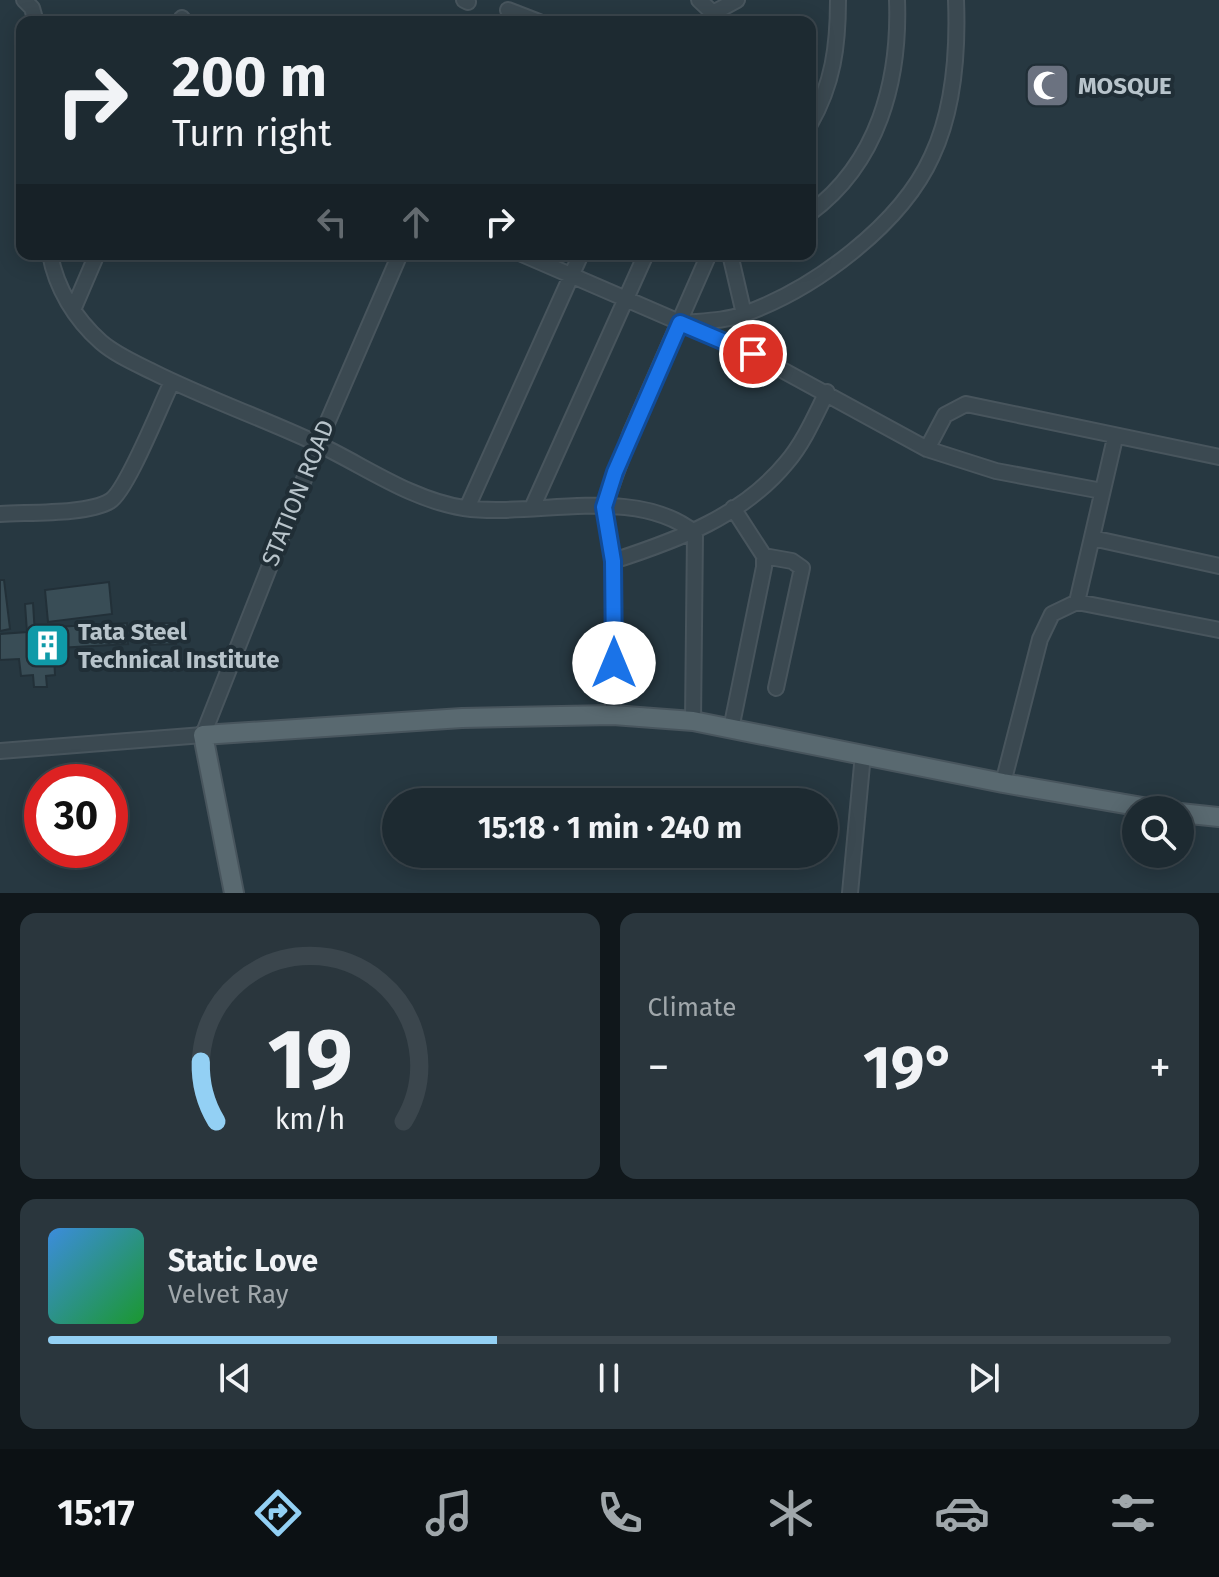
<!DOCTYPE html>
<meta charset="utf-8">
<style>
:root{--surface:#1d2a31;--page:#2a363d;--text:#f1f3f6;--muted:#a0a7ab;--line:#3b464d;--accent:#93d0f4}
body{margin:0;font-family:"Fira Sans",sans-serif;background:var(--page);color:var(--text);height:100vh;display:flex;flex-direction:column;font-size:30px;white-space:nowrap}
*{box-sizing:border-box;margin:0}
p{font-size:26px;color:var(--muted)}
.icon{flex:none;width:44px;height:44px;fill:none;stroke:currentColor;stroke-width:2;stroke-linecap:round;stroke-linejoin:round}
.map{position:relative;height:893px;overflow:hidden}
.sheet{display:flex;flex-direction:column;gap:20px;padding:20px;background:#10171b;flex:1}
.sheet>*{flex:none}
.hud{position:absolute;left:16px;top:16px;width:800px;height:244px;border-radius:16px;box-shadow:0 4px 20px #0003,0 0 0 2px var(--line);background:#1d2a31;color:var(--text);overflow:hidden}
.tools{position:absolute;left:1122px;top:796px;display:grid;gap:16px}
.tools a{display:grid;place-items:center;width:72px;height:72px;border-radius:50%;background:var(--surface);box-shadow:0 4px 20px #0003,0 0 0 2px var(--line);font-size:40px}
.speed{position:absolute;left:24px;top:764px;display:flex;gap:16px;font-size:40px;font-weight:700;text-align:center}
.speed>*{display:grid;place-content:center;width:104px;height:104px;border-radius:50%;background:var(--surface);box-shadow:0 4px 20px #0003,0 0 0 2px var(--line);line-height:1}
.speed .limit{border:12px solid #d22;background:#fff;color:#111}
.pin{position:absolute;display:grid;place-items:center;width:68px;height:68px;color:#fff;margin:-34px;border:4px solid #fff;border-radius:50%;box-shadow:0 2px 8px #0007}
.me{position:absolute;width:88px;margin:-44px;rotate:0deg;stroke-linejoin:round;filter:drop-shadow(0 0 6px #0008)}
.turn{display:flex;align-items:center;gap:28px;height:168px;padding:0 24px;font-size:36px}
.turn .icon{width:104px;height:104px;stroke-width:2.5}
.turn b{display:block;font-size:56px;line-height:68px}
.lanes{display:flex;align-items:center;height:76px;padding:0 24px;background:#0003;justify-content:center;gap:40px;direction:ltr}
.lanes .off{opacity:.35}
.big{font-size:60px;font-weight:700;line-height:1.1}
.sheet .tile{flex:1;display:flex;flex-direction:column;justify-content:center;gap:12px;min-width:0;padding:0 28px;border-radius:16px;background:var(--page)}
.sheet .dial{align-items:center;gap:0}
.dial svg{height:208px;overflow:visible;fill:none;stroke:var(--line);stroke-width:7;stroke-linecap:round;text-anchor:middle}
.dial text{fill:var(--text);stroke:none}
.song{display:flex;align-items:center;gap:24px}
.cover{width:96px;height:96px;border-radius:12px;background:linear-gradient(135deg,hsl(210 70% 55%),hsl(130 70% 35%))}
.played{height:8px;border-radius:4px;background:linear-gradient(90deg,var(--accent) 40%,var(--line) 40%)}
.keys{display:flex;justify-content:space-around;direction:ltr}
.heat{display:flex;justify-content:space-between;align-items:center;font-size:44px;direction:ltr}
.sheet .tiles{flex:1;display:grid;gap:20px;grid-template-columns:1fr 1fr}
.tile:last-child{grid-column:span 2}
.trip{position:absolute;left:382px;top:788px;width:456px;height:80px;border-radius:40px;background:var(--surface);box-shadow:0 4px 20px #0003,0 0 0 2px var(--line);font-weight:700;line-height:80px;text-align:center}
.tabs{display:flex;height:128px;justify-content:space-around;align-items:center;background:#0c1114;color:var(--muted)}
.tabs .icon{width:56px;height:56px}
.tabs .on{color:var(--accent)}
.tabs b{font-size:36px;color:var(--text)}
.map>svg:first-child{display:block}
.building{fill:#394d56;stroke:#223038;stroke-width:2}
.lines{fill:none;stroke-linecap:round;stroke-linejoin:round}
.minor-casing{stroke:#48555d;stroke-width:18}
.major-casing{stroke:#48555d;stroke-width:22}
.minor{stroke:#3b4951;stroke-width:14}
.major{stroke:#596970;stroke-width:18}
.route-casing{stroke:#114b97;stroke-width:20}
.route{stroke:#1a73e8;stroke-width:14}
.labels{text-anchor:middle;dominant-baseline:central;stroke-width:8;stroke-linejoin:round;paint-order:stroke}
.poi-label{font-size:24px;font-weight:bold;fill:#b8c4cb;stroke:#202e36;text-anchor:start}
.street-label{font-size:24px;fill:#b8c4cb;stroke:#202e36}
</style>
<div class="map">
<svg width="1219" height="893" viewBox="0 0 1219 893">
<rect width="100%" height="100%" fill="#273841"/>
<path class="building" d="M0,580H4L10,629L0,631Z
M109,582L112,614L48,622L45,590Z
M33,603L35,635L56,634L55,627L127,623L128,644L58,648L59,656H54L55,675L46,676L47,687H34L33,675L21,676L19,659L0,660V634L27,632L25,604Z
M149,623H175L176,644L149,645Z"/>
<g class="lines">
<defs>
<path id="minor" d="M24,0L32,8L36,22
M464,0L468,2
M699,0L713,13L715,22
M508,10L539,22
M713,13L737,0
M181,22L182,18
M810,124C833,84 838,46 838,0
M810,213C878,163 900,81 897,0
M50,254C56,288 75,319 101,342C116,355 135,363 153,372C207,399 265,419 320,445C366,467 412,500 464,508C534,518 635,484 695,533L693,721
M522,254L753,354L927,449L996,471L1102,491
M730,254L744,314
M73,310L97,254
M683,323C704,321 725,321 744,314C814,289 901,225 932,156C954,109 958,51 956,0
M927,449L945,415L966,404L1219,457
M467,508L581,254
M532,508L646,254
M0,514C27,512 87,515 110,501C127,491 161,404 172,382
M1092,538L1219,566
M764,556L792,561L802,568L776,688
M613,561C678,540 743,516 787,462C804,442 815,416 827,392
M1077,602L1115,438
M613,715V561L604,507L631,432L709,254
M731,729L764,567V556L733,508
M0,751L203,735L318,444L400,254
M1003,783L1040,639L1052,614L1077,602L1219,630
M850,893L863,754"/>
<path id="major" d="M1180,813L1219,817
M234,893L203,735L462,718L613,715L693,721L1003,783L1160,810"/>
</defs>
<use href="#minor" class="minor-casing"/>
<use href="#major" class="major-casing"/>
<use href="#minor" class="minor"/>
<use href="#major" class="major"/>
</g>
<g class="lines">
<defs>
<path id="route" d="M614,663L613,561L604,507L615,472L680,323L753,354"/>
</defs>
<use href="#route" class="route-casing"/>
<use href="#route" class="route"/>
</g>
<defs>
<symbol id="mosque-square" viewBox="-11 -11 22 22"><rect x="-9" y="-9" width="18" height="18" rx="4" fill="#6b7280" stroke="#202e36"/><path d="M3.5-4.9A6 6 0 1 0 3.5 4.9A5 5 0 1 1 3.5-4.9Z" fill="#fff"/></symbol>
<symbol id="building-square" viewBox="-11 -11 22 22"><rect x="-9" y="-9" width="18" height="18" rx="4" fill="#0f9aa8" stroke="#202e36"/><path d="M-4-6H4V6H1V3H-1V6H-4ZM-2.5-4.3h1.7v1.8h-1.7ZM.8-4.3h1.7v1.8H.8ZM-2.5-1h1.7V.8h-1.7ZM.8-1h1.7V.8H.8Z" fill="#fff"/></symbol>
</defs>
<g fill-rule="evenodd">
<use href="#mosque-square" x="1022" y="60" width="51" height="51"/>
<use href="#building-square" x="22" y="620" width="51" height="51"/>
</g>
<g class="labels">
<g class="poi-label">
<text x="1078" y="86">MOSQUE</text>
<text x="78" y="632">Tata Steel<tspan x="78" dy="28">Technical Institute</tspan></text>
</g>
<g class="street-label">
<text transform="translate(298 493) rotate(-68)">STATION ROAD</text>
</g>
</g>
</svg>
<div class="tools">
<a><svg class="icon" aria-label="search" viewBox="0 0 24 24"><circle cx="10" cy="10" r="6"/><path d="M15 15l6 6"/></svg></a>
</div>
<div class="speed"><div class="limit">30</div></div>
<div class="pin" style="left:753px;top:354px;background:#d93025"><svg class="icon" aria-label="arrive" viewBox="0 0 24 24"><path d="M6 21V4h12l-3 4 3 4H6"/></svg></div>
<svg class="me" style="left:614px;top:663px" viewBox="-20 -20 40 40"><circle r="19" fill="#fff"/><path d="M0-13L10 11 0 6-10 11z" fill="#1a73e8"/></svg>
<div class="trip">15:18 · 1 min · 240 m</div>
<div class="hud">
<div class="turn"><svg class="icon" aria-label="right" viewBox="0 0 24 24"><path d="M7 20v-9h11M14 6l5 5-5 5"/></svg><div><b>200 m</b>Turn right</div></div>
<div class="lanes"><svg class="icon off" aria-label="left" viewBox="0 0 24 24"><path d="M17 20v-9H6M10 6l-5 5 5 5"/></svg><svg class="icon off" aria-label="ahead" viewBox="0 0 24 24"><path d="M12 20V5M6 11l6-6 6 6"/></svg><svg class="icon" aria-label="right" viewBox="0 0 24 24"><path d="M7 20v-9h11M14 6l5 5-5 5"/></svg></div>
</div>
</div>
<section class="sheet">
<div class="tiles">
<div class="tile dial"><svg viewBox="0 0 100 80">
<path d="M14 69A42 42 0 1 1 86 69"/>
<path d="M14 69A42 42 0 0 1 8 46" stroke="#93d0f4"/>
<text x="50" y="56" font-size="32" font-weight="700">19</text>
<text x="50" y="72" font-size="11">km/h</text>
</svg></div>
<div class="tile"><p>Climate</p>
<div class="heat"><a>−</a><b class="big">19°</b><a>+</a></div>
</div>
<div class="tile">
<div class="song"><i class="cover"></i><div><b>Static Love</b><p>Velvet Ray</p></div></div>
<div class="played"></div>
<div class="keys"><svg class="icon" aria-label="previous" viewBox="0 0 24 24"><path d="M18 5L8 12l10 7zM5 5v14"/></svg><svg class="icon" aria-label="pause" viewBox="0 0 24 24"><path d="M8 5v14M16 5v14"/></svg><svg class="icon" aria-label="next" viewBox="0 0 24 24"><path d="M6 5l10 7-10 7zM19 5v14"/></svg></div>
</div>
</div>
</section>
<nav class="tabs">
<b>15:17</b>
<svg class="icon on" aria-label="directions" viewBox="0 0 24 24"><path d="M12 3l9 9-9 9-9-9zM9 14v-3h6M13 9l2 2-2 2"/></svg>
<svg class="icon" aria-label="music" viewBox="0 0 24 24"><path d="M9 18V5l10-2v13"/><circle cx="6" cy="18" r="3"/><circle cx="16" cy="16" r="3"/></svg>
<svg class="icon" aria-label="phone" viewBox="0 0 24 24"><path d="M5 4h4l2 5-3 2q2 4 5 5l2-3 5 2v4C11 20 4 13 5 4z"/></svg>
<svg class="icon" aria-label="climate" viewBox="0 0 24 24"><path d="M12 3v18M4 7l16 10M4 17L20 7"/></svg>
<svg class="icon" aria-label="car" viewBox="0 0 24 24"><path d="M5 17H2v-5l4-1 3-4h7l3 4 3 1v5h-3M9 17h6M6 11h13"/><circle cx="7" cy="17" r="2"/><circle cx="17" cy="17" r="2"/></svg>
<svg class="icon" aria-label="filters" viewBox="0 0 24 24"><path d="M4 7h16M4 17h16"/><circle cx="9" cy="7" r="2"/><circle cx="15" cy="17" r="2"/></svg>
</nav>
